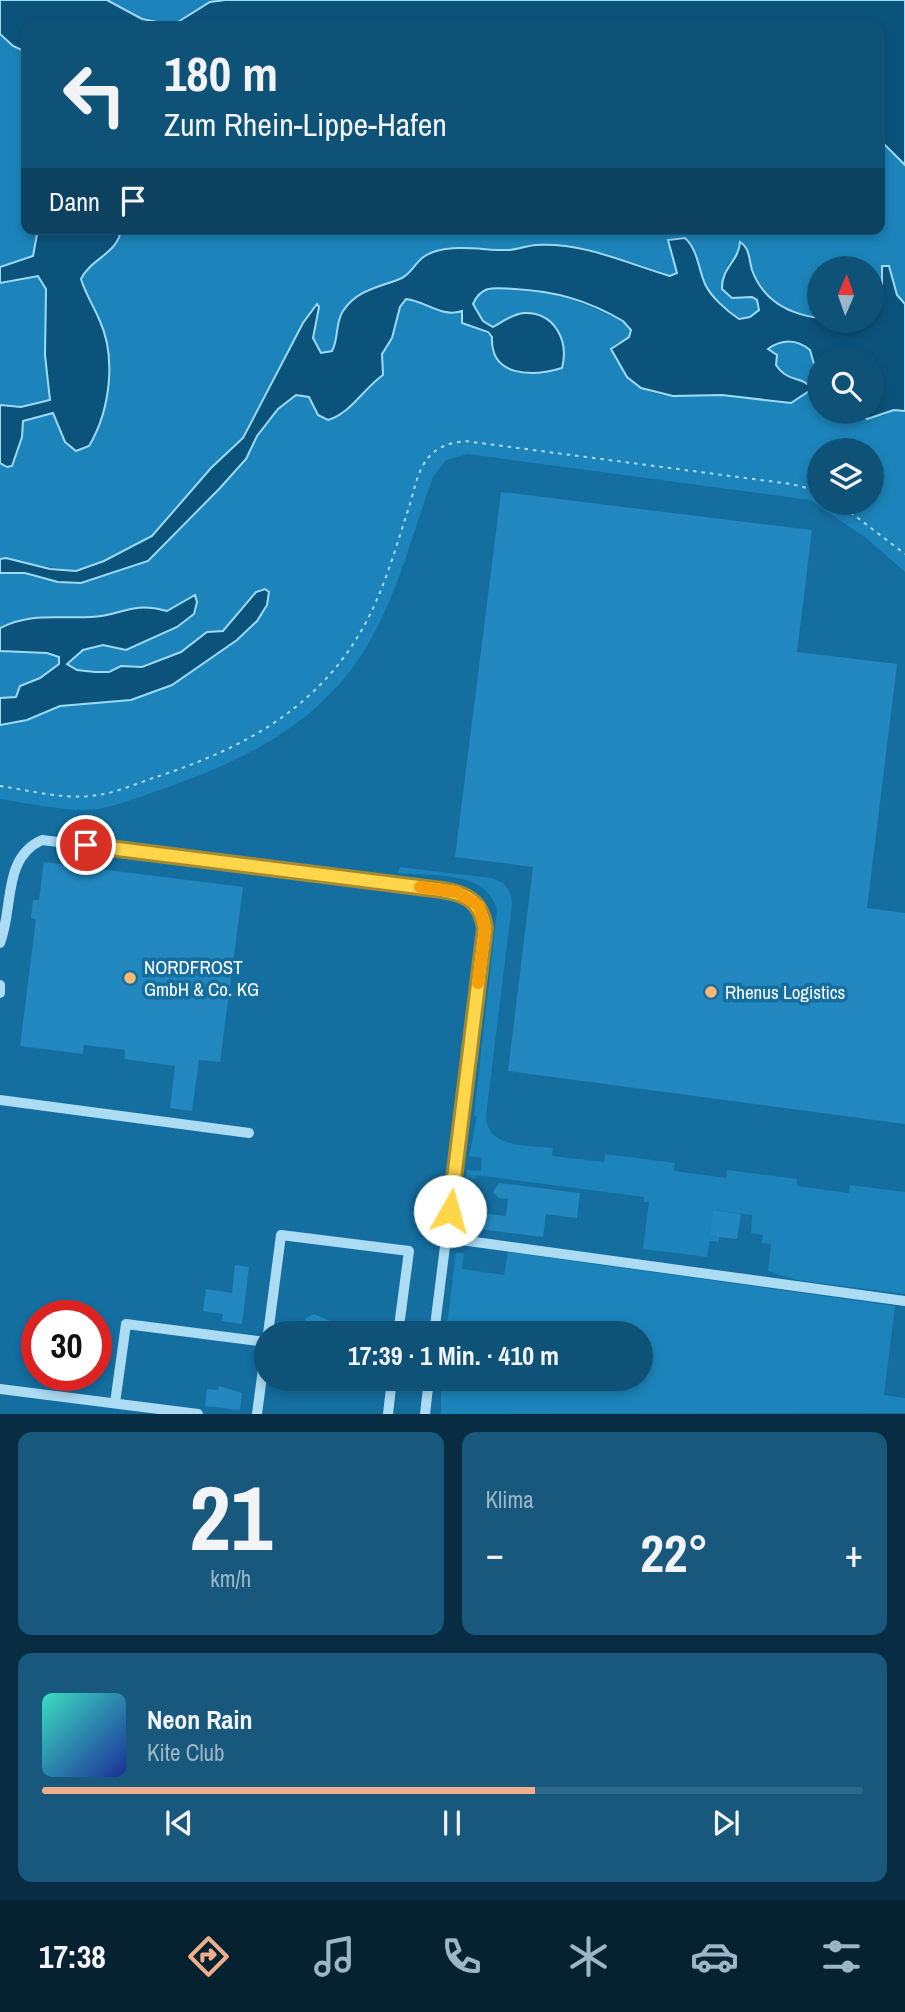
<!DOCTYPE html>
<html lang="de">
<meta charset="utf-8">
<style>
:root{--surface:#0f5278;--page:#18587d;--text:#f1f3f6;--muted:#9bb6c6;--line:#2f698a;--accent:#eead8d}
body{margin:0;font-family:"Archivo Narrow",sans-serif;background:var(--page);color:var(--text);height:100vh;display:flex;flex-direction:column;font-size:26px;white-space:nowrap}
*{box-sizing:border-box;margin:0}
p{font-size:23px;color:var(--muted)}
.icon{flex:none;width:38px;height:38px;fill:none;stroke:currentColor;stroke-width:2;stroke-linecap:round;stroke-linejoin:round}
.map{position:relative;height:1414px;overflow:hidden}
.drawer{display:flex;flex-direction:column;gap:18px;padding:18px;background:#082d42;flex:1}
.drawer>*{flex:none}
.banner{position:absolute;left:21px;top:21px;width:864px;height:214px;border-radius:14px;box-shadow:0 4px 10px #0003;background:#0f5278;color:var(--text);overflow:hidden}
.needle{width:46px;rotate:2deg}
.fabs{position:absolute;left:807px;top:256px;display:grid;gap:14px}
.fabs a{display:grid;place-items:center;width:77px;height:77px;border-radius:50%;background:var(--surface);box-shadow:0 4px 10px #0003;font-size:35px}
.speed{position:absolute;left:21px;top:1300px;display:flex;gap:14px;font-size:35px;font-weight:700;text-align:center}
.speed>*{display:grid;place-content:center;width:91px;height:91px;border-radius:50%;background:var(--surface);box-shadow:0 4px 10px #0003;line-height:1}
.speed .limit{border:10px solid #d22;background:#fff;color:#111}
.pin{position:absolute;display:grid;place-items:center;width:60px;height:60px;color:#fff;margin:-30px;border:4px solid #fff;border-radius:50%;box-shadow:0 2px 7px #0007}
.me{position:absolute;width:77px;margin:-38px;rotate:7deg;stroke-linejoin:round;filter:drop-shadow(0 0 5px #0008)}
.turn{display:flex;align-items:center;gap:24px;height:147px;padding:0 28px;font-size:32px}
.turn .icon{width:91px;height:91px;stroke-width:2.5}
.turn b{display:block;font-size:49px;line-height:60px}
.then{display:flex;align-items:center;height:66px;padding:0 28px;background:#0003;gap:14px;font-size:26px}
.big{font-size:52px;font-weight:700;line-height:1.1}
.drawer .card{flex:1;display:flex;flex-direction:column;justify-content:center;gap:10px;min-width:0;padding:0 24px;border-radius:14px;background:var(--page)}
.drawer .dial{align-items:center;gap:0}
.dial b{font-size:91px;line-height:1}
.song{display:flex;align-items:center;gap:21px}
.cover{width:84px;height:84px;border-radius:10px;background:linear-gradient(135deg,hsl(170 70% 55%),hsl(230 70% 35%))}
.played{height:7px;border-radius:4px;background:linear-gradient(90deg,var(--accent) 60%,var(--line) 60%)}
.keys{display:flex;justify-content:space-around;direction:ltr}
.heat{display:flex;justify-content:space-between;align-items:center;font-size:38px;direction:ltr}
.drawer .tiles{flex:1;display:grid;gap:18px;grid-template-columns:1fr 1fr}
.card:last-child{grid-column:span 2}
.trip{position:absolute;left:254px;top:1321px;width:399px;height:70px;border-radius:35px;background:var(--surface);box-shadow:0 4px 10px #0003;font-weight:700;line-height:70px;text-align:center}
.dock{display:flex;height:112px;justify-content:space-around;align-items:center;background:#062130;color:var(--muted)}
.dock .icon{width:49px;height:49px}
.dock .on{color:var(--accent)}
.dock b{font-size:32px;color:var(--text)}
.map>svg:first-child{display:block}
.green{fill:#1c84ba;fill-rule:evenodd}
.water{fill:#0c537c;stroke:#9fdaf7;stroke-width:2}
.building{fill:#2288bf}
.lines{fill:none;stroke-linecap:round;stroke-linejoin:round}
.path{stroke:#acdcf4;stroke-width:2;stroke-dasharray:3.5 5;stroke-linecap:butt}
.minor{stroke:#acdcf4;stroke-width:10}
.route-casing{stroke:#a68a30;stroke-width:18}
.route{stroke:#ffd54a;stroke-width:12}
.slow{stroke:#f59e0b;stroke-width:12}
.poi-dot{fill:#ffb870;stroke:#146ea0;stroke-width:2.5}
.labels{text-anchor:middle;dominant-baseline:central;stroke-width:7;stroke-linejoin:round;paint-order:stroke}
.poi-label{font-size:19px;fill:#fff;stroke:#146ea0;text-anchor:start}
</style>
<div class="map">
<svg width="905" height="1414" viewBox="0 0 905 1414">
<rect width="100%" height="100%" fill="#146ea0"/>
<path class="green" d="M107,0H224L210,2L173,25L142,19Z
M0,34L13,46L26,50V229H38L34,256L0,267Z
M880,133L884,144L905,165V304L897,295L887,265L882,286L874,297L872,268H819V319C787,313 767,304 754,273C748,261 748,253 740,243L736,257L727,265L739,298L752,297L757,300L759,310L745,319L733,315L713,297L705,285L693,247L685,238L670,239L677,273L670,276L627,260L586,250L537,245L510,250L474,247L425,256L403,277L366,290L337,328L338,339L332,351L321,353L313,338L319,307L243,438L211,468L152,536L104,561L76,571L0,559V463L7,467C18,455 22,437 23,421L53,413L65,442L76,451L99,319C54,248 117,274 121,229H880Z
M38,276L46,289L50,401L21,407L0,405V283Z
M489,287L552,291L623,321L631,330L629,337L615,344V359C626,367 627,379 639,387C663,401 695,394 720,395C744,395 768,401 791,403L807,383L783,376L767,349L778,342H798C822,353 819,389 819,411H860L883,416L894,410L905,411V572L866,538L810,500L468,454L446,460L433,477C412,534 398,594 367,646C319,726 241,762 157,791C136,798 107,810 85,810C57,810 27,803 0,799V725L27,720L60,706L131,700L172,685L237,640L257,621L267,605L233,617L231,625L223,631H211L181,651L152,665L95,672L77,670L66,664L83,650L103,645L126,650L151,638L195,595L167,612C129,600 123,616 91,617C57,619 32,613 0,628V573H25L58,582L81,583L148,561L220,488L246,459L257,436L278,409L297,395L309,397L313,408L343,415L366,388L383,375L382,354L392,338L400,307L406,299L420,301L433,309L462,310L469,324L492,337L491,352L529,372L562,368L509,317L493,328L483,321L473,305L478,293ZM819,450H872V502H819Z
M0,651L47,653L59,657V664L40,678L20,686L16,697L0,698Z
M400,867L491,878C505,882 512,890 512,904L486,1116C487,1149 528,1145 553,1148L552,1156L604,1162L605,1154L675,1163L674,1171L726,1178L727,1170L797,1179V1186L849,1193L850,1185L905,1192V1294L797,1280L768,1271L771,1244L762,1243L763,1235L751,1233L752,1215L714,1210L710,1236L719,1237V1242L710,1241L707,1257L643,1249L649,1202H644V1197L476,1175L475,1179L466,1178L467,1170L481,1171L482,1158L469,1156L477,1117L474,1115L497,910C486,869 432,877 398,873Z
M508,1252L895,1306L884,1395L905,1398V1413L441,1414V1379H640V1334L446,1333L456,1253H464L462,1269L504,1275Z"/>
<path class="water" d="M0,0H107L142,19L173,25L210,2L225,0H905V165L884,144L880,133V26H26L24,51L13,46L0,34Z
M38,229H121C119,253 90,259 81,279C86,295 93,305 99,319C117,357 110,411 89,446L76,451L65,442L53,413L23,421L22,437L12,466L7,467L0,463V405L21,407L50,400L45,355L46,289L38,276L0,283V267L33,256Z
M685,238C698,250 698,268 705,284C711,297 727,311 739,319L750,317L759,310L757,300L752,297L732,298L722,289C721,268 739,261 740,242C750,248 749,260 752,270C771,322 826,320 872,320V297H876L882,286V266H889L897,295L905,304V411L894,410L867,419L860,411H872V359H819V381L810,350C797,339 782,339 768,349L777,355L776,365C789,384 802,375 812,389L791,403L722,395L673,396L641,388L627,377L611,349L629,337L631,330L623,321C587,300 555,291 514,289C495,288 482,284 473,304L483,321L493,327C502,322 512,314 524,313C555,312 569,341 562,368C532,377 490,377 492,337L488,332L462,323V311C441,318 426,301 406,299L400,307L392,338L382,354L383,375C363,389 351,413 328,420L318,415L309,397L296,395L278,409L257,436L246,459L220,488L148,561L81,583L58,582L25,573H0V559L6,558L50,569L76,571L104,561L152,536L211,468L243,438L303,323L317,304L319,307L313,338L321,353L332,351C339,338 335,323 343,311C357,289 381,287 402,278C412,273 416,261 425,256C446,242 486,251 509,250C518,249 527,246 536,245C583,242 626,263 670,276L677,273L668,240Z
M265,589L269,592L267,605L257,621L237,640L172,685L131,700L60,706L27,720L0,725V698L16,697L20,686L40,678L59,664V657L47,653L0,651V628C32,612 57,619 91,617C123,616 129,601 167,611L195,595L197,602L194,614L177,627L126,650L103,645L83,650L67,664L77,670L95,672H109L121,666L142,667L181,652L207,632L223,631L256,592Z"/>
<path class="building" d="M501,492L812,530L797,652L897,664L867,908L905,913V1124L508,1071L533,867L455,857Z
M44,862L243,887L220,1062L199,1060L192,1111L170,1108L175,1066L124,1059L125,1050L84,1045L83,1054L20,1046L36,919L31,918L33,900H39Z
M499,1183L580,1193L577,1218L546,1214L543,1237L471,1228L473,1212L506,1216L508,1199L499,1198L493,1192Z
M713,1210L741,1214L737,1239L710,1236Z
M235,1265L249,1267L242,1324L222,1321L223,1314L203,1311L206,1289L232,1293Z
M314,1314L330,1321L336,1334H300L306,1318Z
M219,1386L242,1393L240,1410L205,1406L207,1389L218,1390Z"/>
<g class="lines">
<path class="path" d="M837,502L905,554
M0,786C28,790 61,799 89,796C111,795 135,784 156,777C242,749 318,709 364,626C384,590 396,547 409,507C414,492 417,471 428,458C438,446 450,443 465,441L791,484L819,491"/>
<path class="minor" d="M0,943C14,907 2,858 42,840L442,890C478,896 487,908 483,944L434,1334
M0,985V993
M0,1100L249,1133
M446,1238L905,1301
M268,1334L281,1235L409,1251L398,1334
M0,1389L198,1414
M115,1403L126,1324L266,1342
M257,1414L266,1346
M388,1414L392,1379
M425,1414L429,1379"/>
</g>
<g class="lines">
<defs>
<path id="route" d="M86,845L442,890C468,894 481,902 485,928L450,1211"/>
</defs>
<use href="#route" class="route-casing"/>
<use href="#route" class="route"/>
<path class="slow" d="M420,887L457,892L479,906L485,928L478,983"/>
</g>
<g class="poi-dot">
<circle cx="130" cy="978" r="7"/>
<circle cx="711" cy="992" r="7"/>
</g>
<g class="labels">
<g class="poi-label">
<text x="144" y="967">NORDFROST<tspan x="144" dy="22">GmbH &amp; Co. KG</tspan></text>
<text x="725" y="992">Rhenus Logistics</text>
</g>
</g>
</svg>
<div class="fabs">
<a><svg class="needle" viewBox="-14 -14 28 28"><path d="M0-13l5 13h-10z" fill="#e53935"/><path d="M0 13l5-13h-10z" fill="#9bb6c6"/></svg></a>
<a><svg class="icon" aria-label="search" viewBox="0 0 24 24"><circle cx="10" cy="10" r="6"/><path d="M15 15l6 6"/></svg></a>
<a><svg class="icon" aria-label="layers" viewBox="0 0 24 24"><path d="M12 4l9 5-9 5-9-5zM3 14l9 5 9-5"/></svg></a>
</div>
<div class="speed"><div class="limit">30</div></div>
<div class="pin" style="left:86px;top:845px;background:#d93025"><svg class="icon" aria-label="arrive" viewBox="0 0 24 24"><path d="M6 21V4h12l-3 4 3 4H6"/></svg></div>
<svg class="me" style="left:450px;top:1211px" viewBox="-20 -20 40 40"><circle r="19" fill="#fff"/><path d="M0-13L10 11 0 6-10 11z" fill="#ffd54a"/></svg>
<div class="trip">17:39 · 1 Min. · 410 m</div>
<div class="banner">
<div class="turn"><svg class="icon" aria-label="left" viewBox="0 0 24 24"><path d="M17 20v-9H6M10 6l-5 5 5 5"/></svg><div><b>180 m</b>Zum Rhein-Lippe-Hafen</div></div>
<div class="then">Dann<svg class="icon" aria-label="arrive" viewBox="0 0 24 24"><path d="M6 21V4h12l-3 4 3 4H6"/></svg></div>
</div>
</div>
<section class="drawer">
<div class="tiles">
<div class="card dial"><b>21</b><p>km/h</p></div>
<div class="card"><p>Klima</p>
<div class="heat"><a>−</a><b class="big">22°</b><a>+</a></div>
</div>
<div class="card">
<div class="song"><i class="cover"></i><div><b>Neon Rain</b><p>Kite Club</p></div></div>
<div class="played"></div>
<div class="keys"><svg class="icon" aria-label="previous" viewBox="0 0 24 24"><path d="M18 5L8 12l10 7zM5 5v14"/></svg><svg class="icon" aria-label="pause" viewBox="0 0 24 24"><path d="M8 5v14M16 5v14"/></svg><svg class="icon" aria-label="next" viewBox="0 0 24 24"><path d="M6 5l10 7-10 7zM19 5v14"/></svg></div>
</div>
</div>
</section>
<nav class="dock">
<b>17:38</b>
<svg class="icon on" aria-label="directions" viewBox="0 0 24 24"><path d="M12 3l9 9-9 9-9-9zM9 14v-3h6M13 9l2 2-2 2"/></svg>
<svg class="icon" aria-label="music" viewBox="0 0 24 24"><path d="M9 18V5l10-2v13"/><circle cx="6" cy="18" r="3"/><circle cx="16" cy="16" r="3"/></svg>
<svg class="icon" aria-label="phone" viewBox="0 0 24 24"><path d="M5 4h4l2 5-3 2q2 4 5 5l2-3 5 2v4C11 20 4 13 5 4z"/></svg>
<svg class="icon" aria-label="climate" viewBox="0 0 24 24"><path d="M12 3v18M4 7l16 10M4 17L20 7"/></svg>
<svg class="icon" aria-label="car" viewBox="0 0 24 24"><path d="M5 17H2v-5l4-1 3-4h7l3 4 3 1v5h-3M9 17h6M6 11h13"/><circle cx="7" cy="17" r="2"/><circle cx="17" cy="17" r="2"/></svg>
<svg class="icon" aria-label="filters" viewBox="0 0 24 24"><path d="M4 7h16M4 17h16"/><circle cx="9" cy="7" r="2"/><circle cx="15" cy="17" r="2"/></svg>
</nav>
